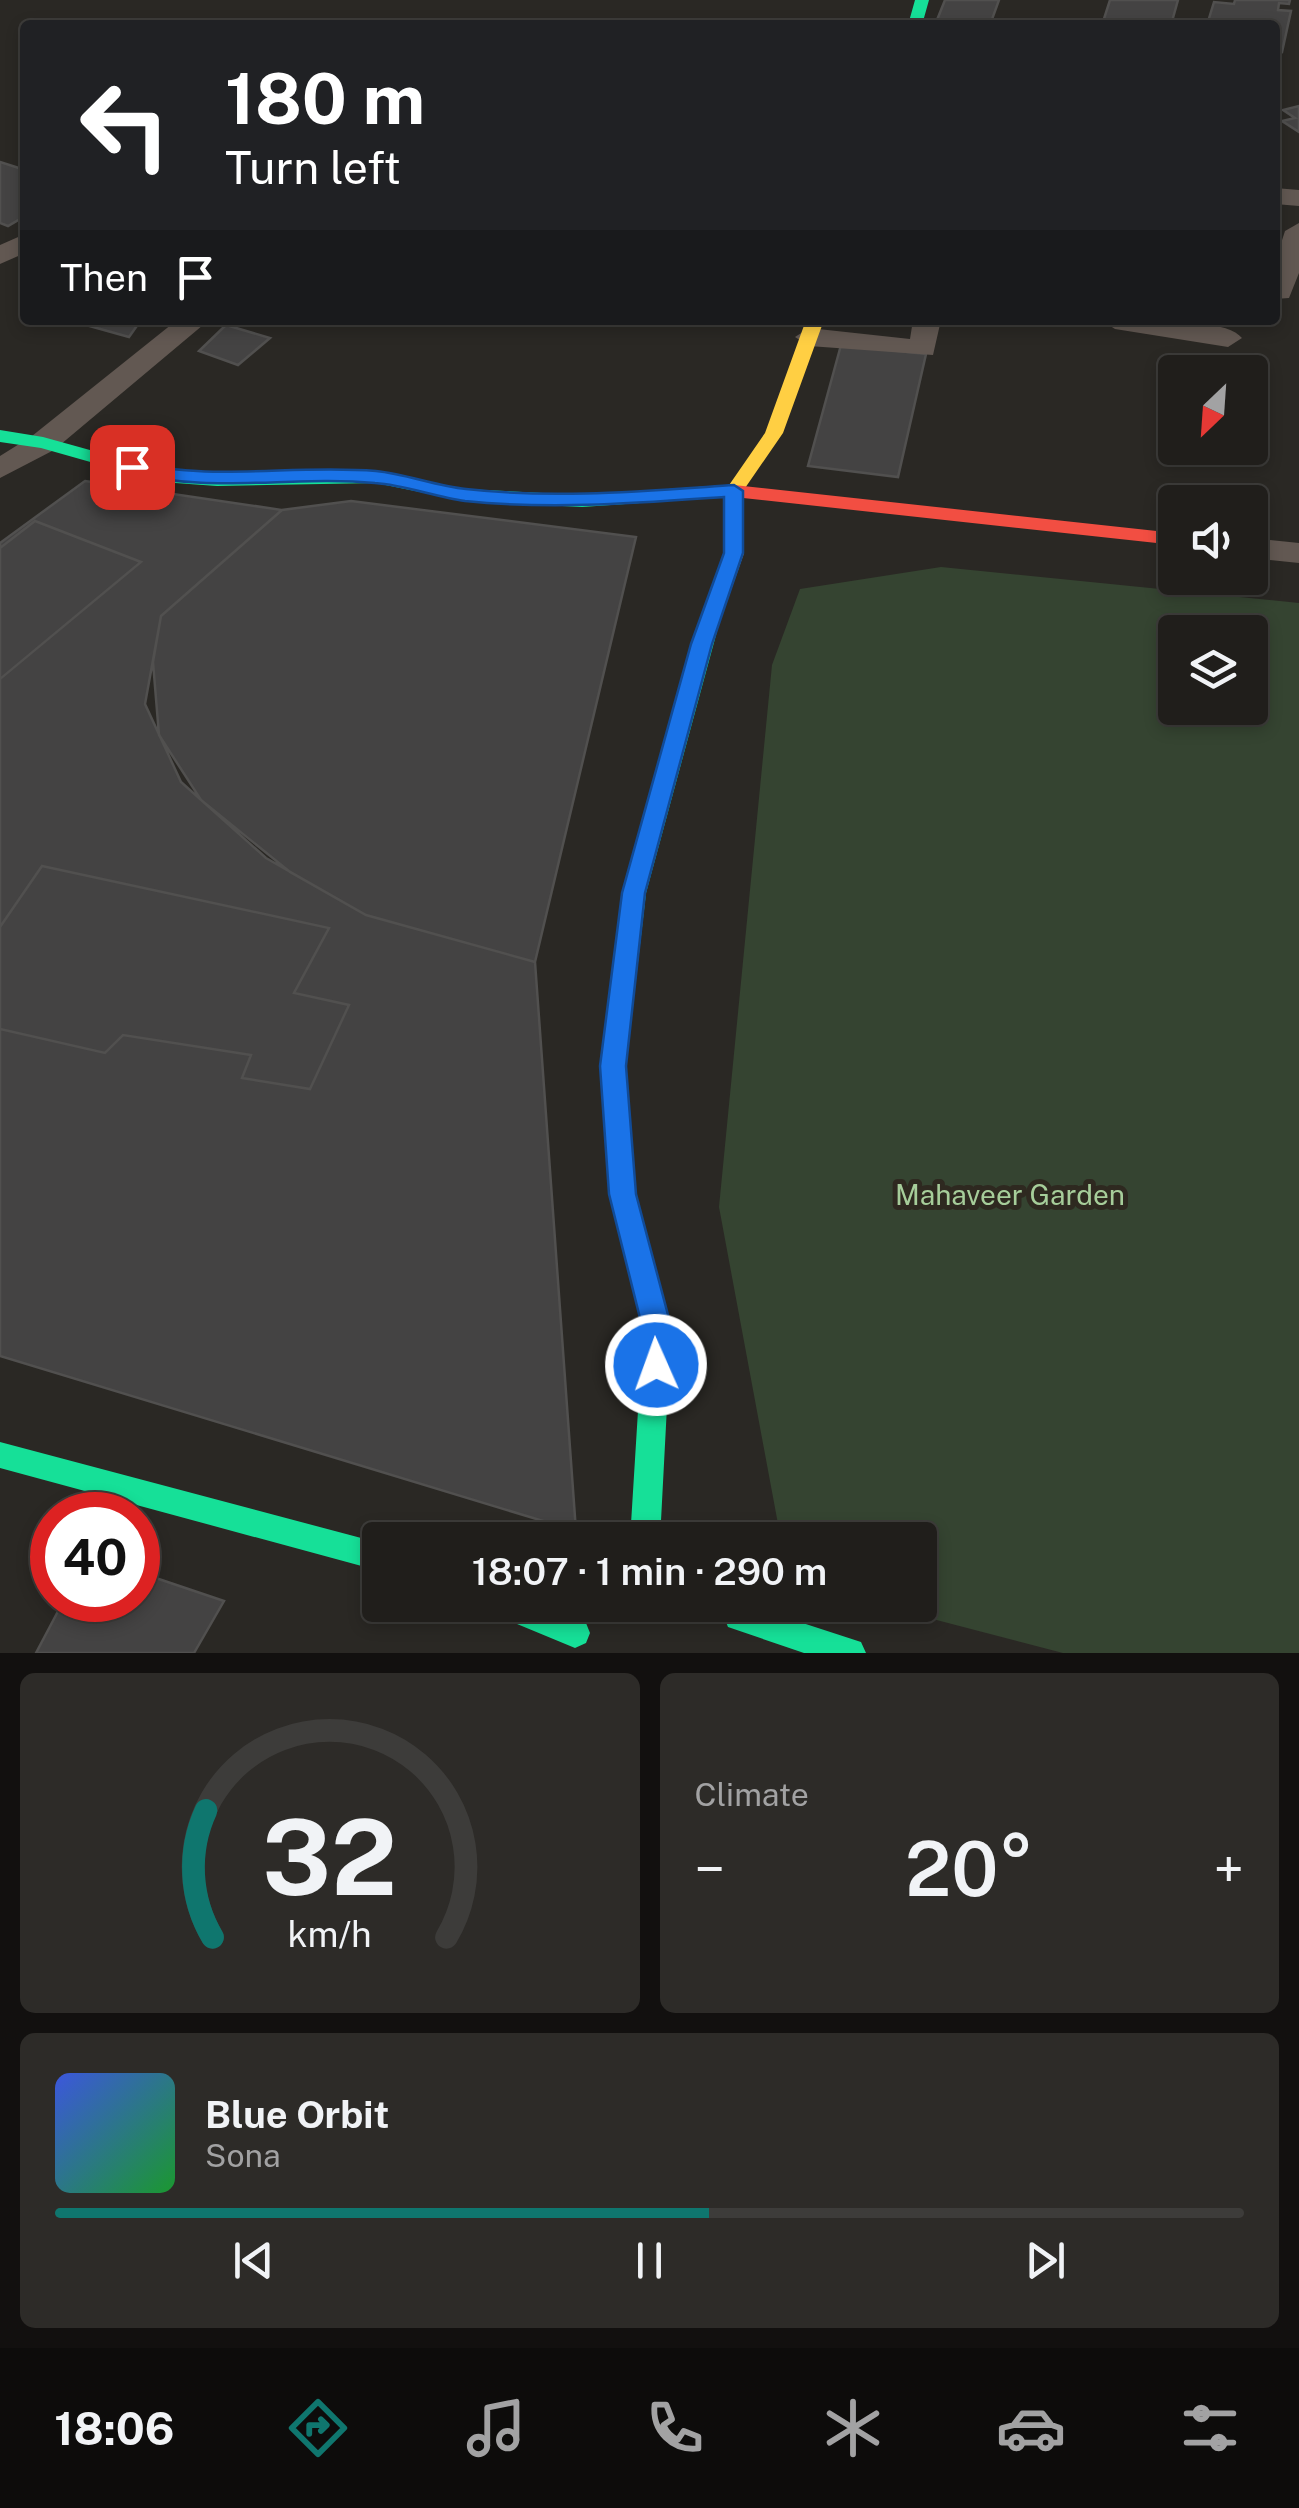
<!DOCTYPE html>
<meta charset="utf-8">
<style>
:root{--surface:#201e1b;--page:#2d2b28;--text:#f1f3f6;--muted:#a2a2a3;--line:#3d3c3a;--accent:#0f766e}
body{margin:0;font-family:"Public Sans",sans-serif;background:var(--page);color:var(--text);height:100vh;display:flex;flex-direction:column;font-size:38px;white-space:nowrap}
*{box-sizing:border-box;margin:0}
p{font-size:32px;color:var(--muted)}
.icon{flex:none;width:55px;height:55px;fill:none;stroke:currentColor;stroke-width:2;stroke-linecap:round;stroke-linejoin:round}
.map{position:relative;height:1653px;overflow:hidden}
.side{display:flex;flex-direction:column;gap:20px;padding:20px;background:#12100f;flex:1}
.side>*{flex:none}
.top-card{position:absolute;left:20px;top:20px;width:1260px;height:305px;border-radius:10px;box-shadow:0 5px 15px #0003,0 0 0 2px var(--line);background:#202124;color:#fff;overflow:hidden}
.needle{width:65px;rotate:205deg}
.tools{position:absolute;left:1158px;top:355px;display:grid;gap:20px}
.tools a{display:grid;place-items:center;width:110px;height:110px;border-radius:10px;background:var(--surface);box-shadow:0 5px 15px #0003,0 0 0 2px var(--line);font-size:50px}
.speed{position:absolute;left:30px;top:1492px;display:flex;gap:20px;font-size:50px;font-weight:700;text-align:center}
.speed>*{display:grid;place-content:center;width:130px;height:130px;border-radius:50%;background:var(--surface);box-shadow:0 5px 15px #0003,0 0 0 2px var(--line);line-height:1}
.speed .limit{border:15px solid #d22;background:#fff;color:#111}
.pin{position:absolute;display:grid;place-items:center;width:85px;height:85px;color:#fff;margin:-42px;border-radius:20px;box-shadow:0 5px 15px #0006}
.me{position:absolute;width:110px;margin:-55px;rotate:358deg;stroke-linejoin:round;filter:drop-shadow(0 0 8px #0008)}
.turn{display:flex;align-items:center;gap:35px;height:210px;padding:0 40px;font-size:45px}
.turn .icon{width:130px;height:130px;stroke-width:2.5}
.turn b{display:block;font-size:70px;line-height:85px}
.then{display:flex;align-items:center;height:95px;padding:0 40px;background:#0003;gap:20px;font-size:38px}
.big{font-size:75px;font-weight:600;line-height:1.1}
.side .card{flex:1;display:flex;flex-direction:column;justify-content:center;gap:15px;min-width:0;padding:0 35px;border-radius:15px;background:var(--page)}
.side .dial{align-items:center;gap:0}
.dial svg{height:260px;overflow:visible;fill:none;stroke:var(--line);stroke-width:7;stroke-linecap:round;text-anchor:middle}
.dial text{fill:var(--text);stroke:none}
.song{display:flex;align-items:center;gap:30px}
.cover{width:120px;height:120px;border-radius:15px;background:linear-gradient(135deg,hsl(230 70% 55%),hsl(130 70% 35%))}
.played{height:10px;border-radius:5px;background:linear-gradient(90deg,var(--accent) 55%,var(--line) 55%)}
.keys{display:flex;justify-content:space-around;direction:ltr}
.heat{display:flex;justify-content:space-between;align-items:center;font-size:55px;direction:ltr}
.side .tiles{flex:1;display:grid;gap:20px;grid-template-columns:1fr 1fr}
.card:last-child{grid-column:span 2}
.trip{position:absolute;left:362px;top:1522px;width:575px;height:100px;border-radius:10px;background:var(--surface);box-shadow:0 5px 15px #0003,0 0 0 2px var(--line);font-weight:600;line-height:100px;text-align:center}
.tabs{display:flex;height:160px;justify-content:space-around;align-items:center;background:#0d0c0b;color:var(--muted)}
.tabs .icon{width:70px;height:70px}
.tabs .current{color:var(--accent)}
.tabs b{font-size:45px;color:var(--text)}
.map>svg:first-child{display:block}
.green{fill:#354431;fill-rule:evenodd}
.building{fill:#444343;stroke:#51504f;stroke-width:2.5}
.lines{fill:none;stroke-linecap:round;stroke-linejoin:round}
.street{fill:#625852;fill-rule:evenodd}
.fast{fill:#16e098;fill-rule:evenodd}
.slow{fill:#ffcf43;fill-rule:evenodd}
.jam{fill:#f24e42;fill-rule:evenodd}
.route{fill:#1a73e8;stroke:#114b97;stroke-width:2.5}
.labels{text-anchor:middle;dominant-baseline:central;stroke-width:10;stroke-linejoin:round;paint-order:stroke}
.park-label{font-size:28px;fill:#a6cd9a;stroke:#2e2920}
</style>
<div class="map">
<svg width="1299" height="1653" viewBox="0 0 1299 1653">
<rect width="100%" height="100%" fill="#2a2824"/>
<path class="green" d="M941,567L1299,603V1653H1063L879,1605H920V1540H781L719,1207L772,665L800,589ZM1175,632H1250V708H1175Z"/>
<path class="building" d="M945,0H999L990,25L937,20Z
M1110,0H1178L1171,25H1102Z
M1235,0H1290L1289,4L1279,3L1278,10L1291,11L1282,52L1275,51V25H1207L1214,2L1234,4Z
M1299,106V132L1282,121L1295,118L1283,110Z
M0,162L25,170V216L8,226L0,223Z
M68,320H141L129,337Z
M226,325L270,338L238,365L199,351Z
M841,345L926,354L898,477L808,466Z
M85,481L282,510L161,616L145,704L181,782L266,858L366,915L535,962L576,1531L0,1356V543Z
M351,501L636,537L535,962L366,915L290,872L201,800L159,735L153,662L161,616L282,510Z
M35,521L141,562L0,679V548Z
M42,866L329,928L294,993L349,1005L310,1089L242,1078L251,1055L123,1035L105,1053L0,1029V927Z
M138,1572L224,1601L194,1653H36L64,1600H138Z"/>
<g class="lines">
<path class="street" d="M1275,188L1299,190V206L1275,204Z
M1299,223V273L1289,298L1275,299V262L1285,231Z
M25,234V253L0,264V245Z
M177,320H209L54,450L0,478V456L32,436Z
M913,320H941L933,355L809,346L795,337L809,328L910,339Z
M1101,320C1130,320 1225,316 1242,338L1228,347L1115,329Z
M1250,538L1299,543V563L1250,558Z"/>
<path class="fast" d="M915,0H929L922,25H908Z
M0,430L43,437L162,470L217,474L376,471L464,489L582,495L712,486L721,492L712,498L582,507L464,501L376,483L217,486L161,482L41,448L0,442Z
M709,618L719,624L646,893L626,1066L635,1195L671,1330L660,1540H630L643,1330L609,1195L600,1066L622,893L699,624Z
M0,1442L380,1543V1571L0,1468Z
M491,1605H542L586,1623L590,1633L586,1643L575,1648L495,1615Z
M747,1605L861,1642L866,1653H804L728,1627L724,1617L728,1607Z"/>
<path class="slow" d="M806,320H824L783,433L743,491L744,553L719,624L716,629H702L699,624L724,553L725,491L765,433Z"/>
<path class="jam" d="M734,485L1175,533V545L734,497L712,498L703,492L712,486Z"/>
</g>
<path class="route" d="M132,462C213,482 293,464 376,471C406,474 436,486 466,489C555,499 644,491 734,485L743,491V553L712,644L645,893L626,1066L636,1194L672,1330L666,1374L656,1377L645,1374L641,1365L643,1330L609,1194L600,1066L622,893L691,644L724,553V497C638,503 552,510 465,501C435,497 405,485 375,483C291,475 208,495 125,471V463Z"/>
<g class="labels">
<g class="park-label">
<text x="1010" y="1194">Mahaveer Garden</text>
</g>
</g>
</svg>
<div class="tools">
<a><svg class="needle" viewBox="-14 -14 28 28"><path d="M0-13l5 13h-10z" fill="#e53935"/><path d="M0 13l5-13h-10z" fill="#a2a2a3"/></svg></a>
<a><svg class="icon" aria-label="sound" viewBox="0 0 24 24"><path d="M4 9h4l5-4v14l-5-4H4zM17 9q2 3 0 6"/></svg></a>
<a><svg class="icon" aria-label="layers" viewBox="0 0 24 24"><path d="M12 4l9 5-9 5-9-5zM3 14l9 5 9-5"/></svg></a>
</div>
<div class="speed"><div class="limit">40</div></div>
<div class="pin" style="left:132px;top:467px;background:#d93025"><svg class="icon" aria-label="arrive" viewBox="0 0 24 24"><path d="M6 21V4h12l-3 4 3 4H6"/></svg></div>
<svg class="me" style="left:656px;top:1365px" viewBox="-20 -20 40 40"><circle r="17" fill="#1a73e8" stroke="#fff" stroke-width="3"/><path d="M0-11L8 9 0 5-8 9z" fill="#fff"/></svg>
<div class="trip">18:07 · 1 min · 290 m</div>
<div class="top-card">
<div class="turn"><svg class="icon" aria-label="left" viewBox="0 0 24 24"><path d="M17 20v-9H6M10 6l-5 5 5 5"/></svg><div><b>180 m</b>Turn left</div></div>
<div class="then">Then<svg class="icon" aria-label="arrive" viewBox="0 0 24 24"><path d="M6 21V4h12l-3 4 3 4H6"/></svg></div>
</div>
</div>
<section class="side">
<div class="tiles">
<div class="card dial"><svg viewBox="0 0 100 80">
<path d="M14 69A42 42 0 1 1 86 69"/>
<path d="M14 69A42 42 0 0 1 12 30" stroke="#0f766e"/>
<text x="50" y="56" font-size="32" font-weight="700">32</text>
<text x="50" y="72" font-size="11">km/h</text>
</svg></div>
<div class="card"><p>Climate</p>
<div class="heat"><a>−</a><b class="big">20°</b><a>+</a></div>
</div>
<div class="card">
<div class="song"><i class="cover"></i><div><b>Blue Orbit</b><p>Sona</p></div></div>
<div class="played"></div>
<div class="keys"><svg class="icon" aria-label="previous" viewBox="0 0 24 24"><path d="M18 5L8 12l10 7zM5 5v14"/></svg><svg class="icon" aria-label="pause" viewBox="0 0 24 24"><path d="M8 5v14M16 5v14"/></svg><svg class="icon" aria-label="next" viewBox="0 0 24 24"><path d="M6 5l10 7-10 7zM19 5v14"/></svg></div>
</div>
</div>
</section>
<nav class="tabs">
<b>18:06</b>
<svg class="icon current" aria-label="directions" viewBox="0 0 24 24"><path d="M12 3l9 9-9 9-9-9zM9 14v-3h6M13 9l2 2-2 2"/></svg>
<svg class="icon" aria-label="music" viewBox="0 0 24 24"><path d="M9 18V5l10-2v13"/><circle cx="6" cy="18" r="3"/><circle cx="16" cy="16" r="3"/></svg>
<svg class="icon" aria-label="phone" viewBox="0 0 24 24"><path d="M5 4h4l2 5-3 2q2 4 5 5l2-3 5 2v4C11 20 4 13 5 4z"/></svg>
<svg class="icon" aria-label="climate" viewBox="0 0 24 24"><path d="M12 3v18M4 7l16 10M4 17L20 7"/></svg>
<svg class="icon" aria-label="car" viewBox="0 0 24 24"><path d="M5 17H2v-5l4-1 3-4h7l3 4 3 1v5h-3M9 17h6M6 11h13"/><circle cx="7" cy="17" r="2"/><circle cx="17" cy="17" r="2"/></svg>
<svg class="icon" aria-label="filters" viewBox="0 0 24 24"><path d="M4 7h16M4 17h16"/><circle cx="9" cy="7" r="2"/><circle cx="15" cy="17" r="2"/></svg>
</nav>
